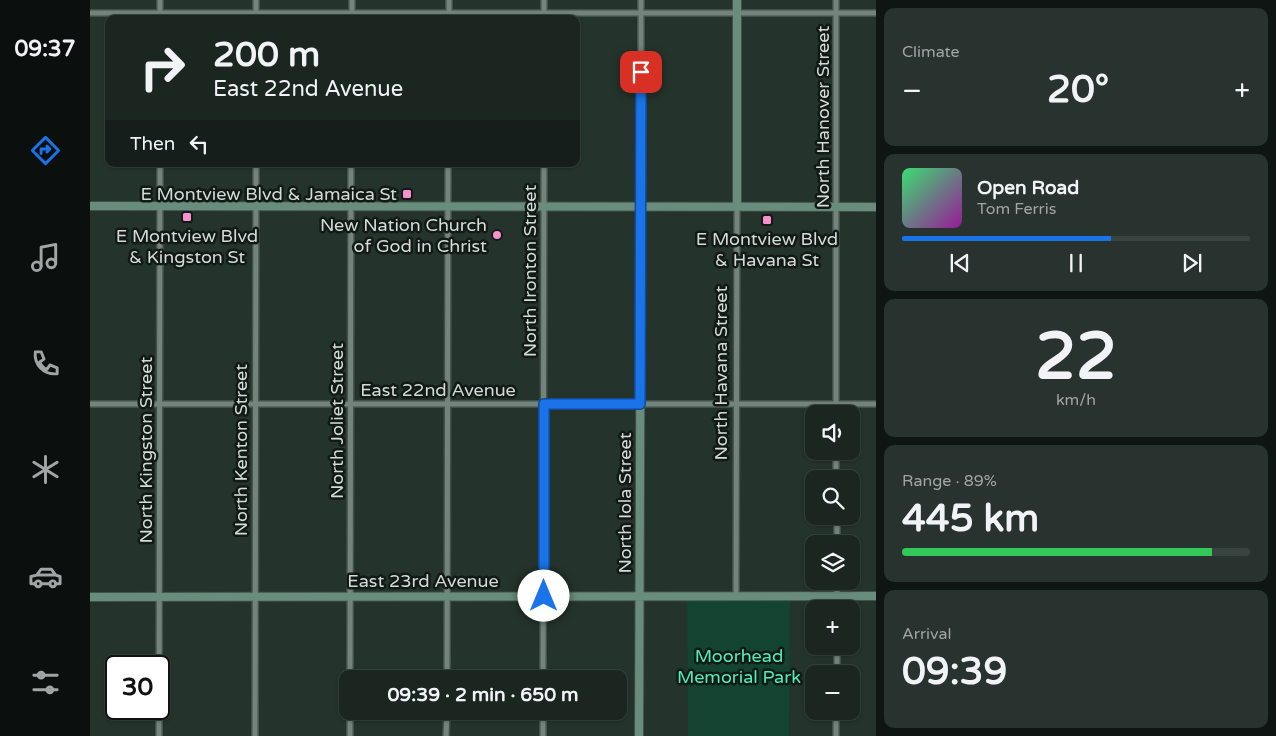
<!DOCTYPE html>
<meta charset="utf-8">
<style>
:root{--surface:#1b2621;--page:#28322e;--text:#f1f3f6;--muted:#a0a5a5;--line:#39433f;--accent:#1a73e8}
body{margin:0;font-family:"Varela Round",sans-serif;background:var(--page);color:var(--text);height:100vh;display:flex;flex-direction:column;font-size:19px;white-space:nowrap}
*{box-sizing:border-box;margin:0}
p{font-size:16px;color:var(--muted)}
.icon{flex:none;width:28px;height:28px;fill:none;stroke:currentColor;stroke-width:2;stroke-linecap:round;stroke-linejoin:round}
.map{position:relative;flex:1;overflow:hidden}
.side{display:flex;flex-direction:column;gap:8px;padding:8px;background:#0f1512;width:400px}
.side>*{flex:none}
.banner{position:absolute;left:15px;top:15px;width:475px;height:152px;border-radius:10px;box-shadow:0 1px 4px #0004,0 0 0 1px var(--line);background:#1b2621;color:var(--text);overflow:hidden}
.fabs{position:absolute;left:715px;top:405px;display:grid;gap:10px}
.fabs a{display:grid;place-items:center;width:55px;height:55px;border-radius:10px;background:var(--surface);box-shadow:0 1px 4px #0004,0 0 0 1px var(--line);font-size:25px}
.speed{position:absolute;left:15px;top:655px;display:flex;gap:10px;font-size:25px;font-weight:700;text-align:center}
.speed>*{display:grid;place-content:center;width:65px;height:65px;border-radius:50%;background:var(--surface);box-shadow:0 1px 4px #0004,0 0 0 1px var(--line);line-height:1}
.speed .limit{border:2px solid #111;border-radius:8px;background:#fff;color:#111}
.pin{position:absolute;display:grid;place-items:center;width:42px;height:42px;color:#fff;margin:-21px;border-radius:10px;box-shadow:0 2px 8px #0006}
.me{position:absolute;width:55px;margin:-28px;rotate:0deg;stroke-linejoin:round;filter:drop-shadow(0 0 4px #0008)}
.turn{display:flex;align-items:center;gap:18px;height:105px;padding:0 25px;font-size:22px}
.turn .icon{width:65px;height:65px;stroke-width:2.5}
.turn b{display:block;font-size:35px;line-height:42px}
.then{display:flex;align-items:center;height:48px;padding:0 25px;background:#0003;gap:10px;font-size:19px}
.big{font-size:38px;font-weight:800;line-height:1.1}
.side .card{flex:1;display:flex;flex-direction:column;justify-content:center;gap:8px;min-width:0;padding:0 18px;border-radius:10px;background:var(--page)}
.side .dial{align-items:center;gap:0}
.dial b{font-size:65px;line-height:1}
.song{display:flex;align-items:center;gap:15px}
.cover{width:60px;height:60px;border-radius:8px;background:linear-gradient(135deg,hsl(140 70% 55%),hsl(300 70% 35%))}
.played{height:5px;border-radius:2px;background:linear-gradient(90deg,var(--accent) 60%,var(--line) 60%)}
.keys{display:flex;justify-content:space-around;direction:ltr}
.heat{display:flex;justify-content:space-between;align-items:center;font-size:28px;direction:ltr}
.charge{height:8px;border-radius:4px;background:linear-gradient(90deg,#34c759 89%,var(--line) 0)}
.trip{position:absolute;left:249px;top:670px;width:288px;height:50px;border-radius:10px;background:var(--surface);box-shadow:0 1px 4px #0004,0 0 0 1px var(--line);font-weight:800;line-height:50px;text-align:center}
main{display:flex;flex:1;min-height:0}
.tab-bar{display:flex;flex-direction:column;width:90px;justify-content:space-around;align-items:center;background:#0b0f0d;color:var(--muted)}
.tab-bar .icon{width:35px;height:35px}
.tab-bar .active{color:var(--accent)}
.tab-bar b{font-size:22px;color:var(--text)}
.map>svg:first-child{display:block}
.green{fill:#124431}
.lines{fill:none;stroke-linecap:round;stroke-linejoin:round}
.street-casing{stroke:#43514b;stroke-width:8}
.secondary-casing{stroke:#43514b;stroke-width:10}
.street{stroke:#73847c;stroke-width:5}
.secondary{stroke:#688d7d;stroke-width:8}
.route-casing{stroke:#114b97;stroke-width:12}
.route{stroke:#1a73e8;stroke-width:9}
.poi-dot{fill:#f890cd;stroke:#121916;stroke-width:2}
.labels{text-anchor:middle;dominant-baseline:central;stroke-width:5;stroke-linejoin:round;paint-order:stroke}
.street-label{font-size:18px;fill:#d2dcd7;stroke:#121916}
.poi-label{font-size:18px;fill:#d2dcd7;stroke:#121916;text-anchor:end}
.park-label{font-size:18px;fill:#50efb4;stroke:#121916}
</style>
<main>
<nav class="tab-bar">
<b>09:37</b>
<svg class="icon active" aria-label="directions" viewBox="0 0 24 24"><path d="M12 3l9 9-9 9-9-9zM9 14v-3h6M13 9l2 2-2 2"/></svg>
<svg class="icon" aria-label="music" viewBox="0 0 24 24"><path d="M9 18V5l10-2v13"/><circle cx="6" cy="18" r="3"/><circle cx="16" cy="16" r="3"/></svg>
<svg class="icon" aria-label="phone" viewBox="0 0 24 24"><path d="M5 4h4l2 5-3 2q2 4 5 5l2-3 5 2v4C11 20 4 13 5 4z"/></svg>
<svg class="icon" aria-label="climate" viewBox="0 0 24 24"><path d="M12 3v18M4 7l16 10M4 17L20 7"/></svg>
<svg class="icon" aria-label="car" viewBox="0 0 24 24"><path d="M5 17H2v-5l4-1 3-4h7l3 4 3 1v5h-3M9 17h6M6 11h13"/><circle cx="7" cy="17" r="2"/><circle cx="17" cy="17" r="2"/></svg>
<svg class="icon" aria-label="filters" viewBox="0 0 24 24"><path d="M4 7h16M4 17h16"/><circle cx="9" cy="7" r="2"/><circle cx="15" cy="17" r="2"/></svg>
</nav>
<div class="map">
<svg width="786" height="736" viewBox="0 0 786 736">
<rect width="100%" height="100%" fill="#24332c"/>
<path class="green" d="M597,596H700L699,736H598Z"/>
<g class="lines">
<defs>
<path id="street" d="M0,13H786
M70,19V0
M166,19V0
M262,19V0
M359,19V0
M454,19V0
M551,207V0
M0,404H786
M746,414V0
M746,451V479
M747,516V544
M747,581V609
M646,596L647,207
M747,674V646
M260,679L261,164
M357,679L358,164
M453,679L454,164
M69,736L70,164
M165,736L166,164
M260,736V711
M356,736L357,711
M453,736V711
M746,736V711"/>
<path id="secondary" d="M0,206L786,207
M647,207V0
M0,597L786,596
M549,736L551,207"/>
</defs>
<use href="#street" class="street-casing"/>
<use href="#secondary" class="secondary-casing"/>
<use href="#street" class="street"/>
<use href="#secondary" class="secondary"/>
</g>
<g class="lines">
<defs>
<path id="route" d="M454,596V404H550L551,72"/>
</defs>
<use href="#route" class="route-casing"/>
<use href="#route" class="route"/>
</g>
<g class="poi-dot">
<rect x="312" y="189" width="10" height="10" rx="2.5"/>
<rect x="92" y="212" width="10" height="10" rx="2.5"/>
<rect x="672" y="215" width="10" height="10" rx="2.5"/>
<circle cx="407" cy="235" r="5"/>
</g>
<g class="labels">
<g class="street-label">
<text transform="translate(733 117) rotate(-90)">North Hanover Street</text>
<text transform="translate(440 271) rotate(-90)">North Ironton Street</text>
<text transform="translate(631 373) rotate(-90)">North Havana Street</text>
<text x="348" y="390">East 22nd Avenue</text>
<text transform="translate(247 421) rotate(-90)">North Joliet Street</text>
<text transform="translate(56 450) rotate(-90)">North Kingston Street</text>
<text transform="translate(151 450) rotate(-90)">North Kenton Street</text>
<text transform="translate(535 503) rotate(-90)">North Iola Street</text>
<text x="333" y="581">East 23rd Avenue</text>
</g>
<g class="poi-label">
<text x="307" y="194">E Montview Blvd &amp; Jamaica St</text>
<text x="397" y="225">New Nation Church<tspan x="397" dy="21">of God in Christ</tspan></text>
<text x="97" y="236" text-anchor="middle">E Montview Blvd<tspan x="97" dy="21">&amp; Kingston St</tspan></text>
<text x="677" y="239" text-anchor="middle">E Montview Blvd<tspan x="677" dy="21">&amp; Havana St</tspan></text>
</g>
<g class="park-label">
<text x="649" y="656">Moorhead<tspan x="649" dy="21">Memorial Park</tspan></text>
</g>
</g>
</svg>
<div class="fabs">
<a><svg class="icon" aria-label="sound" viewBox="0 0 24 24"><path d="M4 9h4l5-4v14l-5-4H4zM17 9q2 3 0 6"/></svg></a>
<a><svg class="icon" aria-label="search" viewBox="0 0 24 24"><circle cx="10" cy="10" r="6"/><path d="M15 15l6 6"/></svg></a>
<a><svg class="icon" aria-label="layers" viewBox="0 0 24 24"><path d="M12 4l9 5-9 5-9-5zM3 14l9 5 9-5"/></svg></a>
<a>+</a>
<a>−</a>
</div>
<div class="speed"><div class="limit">30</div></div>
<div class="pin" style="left:551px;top:72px;background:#d93025"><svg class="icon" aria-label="arrive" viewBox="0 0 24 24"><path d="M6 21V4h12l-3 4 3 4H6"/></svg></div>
<svg class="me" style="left:454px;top:596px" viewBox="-20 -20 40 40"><circle r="19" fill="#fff"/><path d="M0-13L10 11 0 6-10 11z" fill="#1a73e8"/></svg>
<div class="trip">09:39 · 2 min · 650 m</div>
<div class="banner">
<div class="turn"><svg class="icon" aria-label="right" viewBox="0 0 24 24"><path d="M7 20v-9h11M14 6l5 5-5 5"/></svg><div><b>200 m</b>East 22nd Avenue</div></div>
<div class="then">Then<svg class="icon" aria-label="left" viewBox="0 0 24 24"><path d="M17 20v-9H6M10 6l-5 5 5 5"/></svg></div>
</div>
</div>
<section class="side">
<div class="card"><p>Climate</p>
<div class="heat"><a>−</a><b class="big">20°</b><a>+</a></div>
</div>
<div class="card">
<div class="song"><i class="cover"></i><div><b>Open Road</b><p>Tom Ferris</p></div></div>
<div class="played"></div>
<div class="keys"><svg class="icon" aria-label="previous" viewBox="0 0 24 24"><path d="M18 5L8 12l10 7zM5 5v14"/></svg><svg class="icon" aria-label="pause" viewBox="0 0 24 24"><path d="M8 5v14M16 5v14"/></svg><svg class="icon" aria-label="next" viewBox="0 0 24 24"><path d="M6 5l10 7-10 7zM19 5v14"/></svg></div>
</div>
<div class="card dial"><b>22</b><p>km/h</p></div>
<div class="card"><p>Range · 89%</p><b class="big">445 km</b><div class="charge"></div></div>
<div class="card"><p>Arrival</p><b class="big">09:39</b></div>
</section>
</main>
